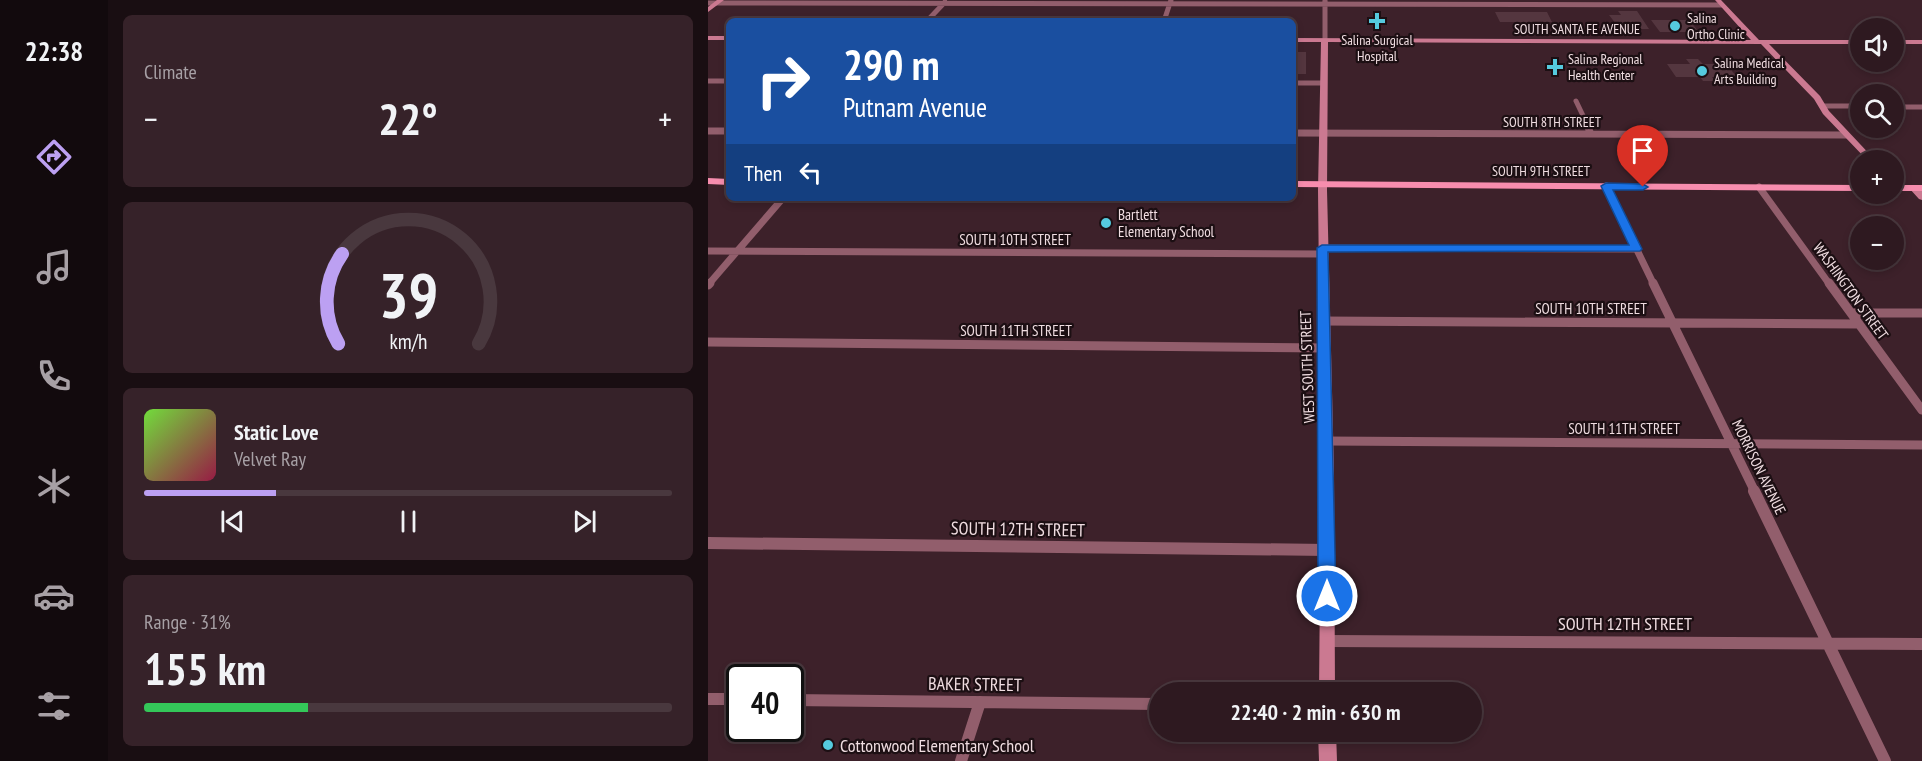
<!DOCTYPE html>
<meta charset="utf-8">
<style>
:root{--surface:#2e1920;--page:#362229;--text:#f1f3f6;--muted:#a7a0a5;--line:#49383e;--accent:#bca0f2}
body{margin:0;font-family:"PT Sans Narrow",sans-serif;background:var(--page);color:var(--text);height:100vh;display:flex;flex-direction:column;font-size:22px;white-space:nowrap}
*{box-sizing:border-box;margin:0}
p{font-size:20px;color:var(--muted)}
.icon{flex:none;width:33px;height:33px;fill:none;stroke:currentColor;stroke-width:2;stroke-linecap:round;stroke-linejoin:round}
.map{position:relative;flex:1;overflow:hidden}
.sheet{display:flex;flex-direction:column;gap:15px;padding:15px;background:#190e12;width:600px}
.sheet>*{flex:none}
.guide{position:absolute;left:18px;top:18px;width:570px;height:183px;border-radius:9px;box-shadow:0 3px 9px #0003,0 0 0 2px var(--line);background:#1a4fa0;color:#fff;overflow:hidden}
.controls{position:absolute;left:1142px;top:18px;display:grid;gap:12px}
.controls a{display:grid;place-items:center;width:54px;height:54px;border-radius:50%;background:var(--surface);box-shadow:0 3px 9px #0003,0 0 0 2px var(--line);font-size:30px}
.speed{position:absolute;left:18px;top:664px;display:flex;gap:12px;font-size:30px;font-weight:700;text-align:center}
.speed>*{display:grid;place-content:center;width:78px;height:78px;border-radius:50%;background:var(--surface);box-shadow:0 3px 9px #0003,0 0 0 2px var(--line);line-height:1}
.speed .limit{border:3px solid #111;border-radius:9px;background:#fff;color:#111}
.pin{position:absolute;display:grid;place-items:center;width:51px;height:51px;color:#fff;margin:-62px -26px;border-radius:50% 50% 50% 0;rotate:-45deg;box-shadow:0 0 6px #0007}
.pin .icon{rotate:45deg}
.me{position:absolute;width:66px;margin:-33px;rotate:0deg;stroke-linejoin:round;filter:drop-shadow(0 0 4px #0008)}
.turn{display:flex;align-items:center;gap:21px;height:126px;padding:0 18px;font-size:27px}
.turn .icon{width:78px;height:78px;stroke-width:2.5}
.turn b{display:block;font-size:42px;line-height:51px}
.then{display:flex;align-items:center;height:57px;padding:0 18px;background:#0003;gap:12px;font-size:22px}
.big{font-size:45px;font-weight:700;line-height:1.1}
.sheet .card{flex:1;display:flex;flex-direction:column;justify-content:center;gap:9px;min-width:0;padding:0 21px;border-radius:9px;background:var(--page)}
.sheet .dial{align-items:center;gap:0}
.dial svg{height:156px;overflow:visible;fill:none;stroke:var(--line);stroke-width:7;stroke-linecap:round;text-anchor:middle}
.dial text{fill:var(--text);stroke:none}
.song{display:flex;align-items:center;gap:18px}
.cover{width:72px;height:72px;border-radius:9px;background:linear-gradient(135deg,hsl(100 70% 55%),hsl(340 70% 35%))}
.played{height:6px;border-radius:3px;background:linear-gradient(90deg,var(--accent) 25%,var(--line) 25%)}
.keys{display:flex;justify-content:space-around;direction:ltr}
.heat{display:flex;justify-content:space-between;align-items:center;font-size:33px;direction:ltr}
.charge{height:9px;border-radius:4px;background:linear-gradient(90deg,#34c759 31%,var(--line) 0)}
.trip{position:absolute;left:441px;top:682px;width:333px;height:60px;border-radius:30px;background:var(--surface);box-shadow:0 3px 9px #0003,0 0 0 2px var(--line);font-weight:700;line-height:60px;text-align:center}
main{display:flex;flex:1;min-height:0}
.menu{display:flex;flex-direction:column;width:108px;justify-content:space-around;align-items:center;background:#120a0d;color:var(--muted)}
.menu .icon{width:42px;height:42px}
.menu .active{color:var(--accent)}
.menu b{font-size:27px;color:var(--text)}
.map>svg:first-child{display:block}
.building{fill:#54363f}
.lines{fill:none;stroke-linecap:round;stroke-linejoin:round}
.street-far3{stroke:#925e6c;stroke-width:5}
.street-far2{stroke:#925e6c;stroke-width:7}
.street-far1{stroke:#925e6c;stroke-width:9}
.street{stroke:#925e6c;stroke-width:12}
.secondary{fill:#cb7991;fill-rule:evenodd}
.primary{fill:#f78dae;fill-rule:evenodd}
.route{fill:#1a73e8;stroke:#114b97;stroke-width:1.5}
.poi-dot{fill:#55cade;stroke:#1c0f13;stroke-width:2}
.labels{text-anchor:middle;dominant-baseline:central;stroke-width:4.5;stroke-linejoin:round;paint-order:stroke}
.far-poi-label{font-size:14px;fill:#f0dde1;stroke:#1c0f13;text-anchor:start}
.far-street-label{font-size:14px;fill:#f0dde1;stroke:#1c0f13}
.poi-label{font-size:15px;fill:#f0dde1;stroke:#1c0f13;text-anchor:start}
.street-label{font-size:15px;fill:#f0dde1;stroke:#1c0f13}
.near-street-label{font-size:18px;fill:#f0dde1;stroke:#1c0f13}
.near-poi-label{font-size:18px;fill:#f0dde1;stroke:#1c0f13;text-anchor:start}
</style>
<main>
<nav class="menu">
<b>22:38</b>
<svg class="icon active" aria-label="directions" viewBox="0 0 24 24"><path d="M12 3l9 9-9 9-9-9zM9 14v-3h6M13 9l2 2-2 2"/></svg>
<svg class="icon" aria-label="music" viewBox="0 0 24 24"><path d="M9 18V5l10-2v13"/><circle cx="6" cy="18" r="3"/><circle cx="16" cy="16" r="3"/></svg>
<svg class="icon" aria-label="phone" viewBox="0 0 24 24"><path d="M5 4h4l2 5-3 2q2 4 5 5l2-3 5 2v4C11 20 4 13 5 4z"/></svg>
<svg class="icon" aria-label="climate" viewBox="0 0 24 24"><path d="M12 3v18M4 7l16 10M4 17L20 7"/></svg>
<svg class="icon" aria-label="car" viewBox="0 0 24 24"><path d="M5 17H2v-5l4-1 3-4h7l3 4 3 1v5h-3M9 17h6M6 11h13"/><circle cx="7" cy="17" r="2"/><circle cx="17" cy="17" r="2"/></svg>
<svg class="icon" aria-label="filters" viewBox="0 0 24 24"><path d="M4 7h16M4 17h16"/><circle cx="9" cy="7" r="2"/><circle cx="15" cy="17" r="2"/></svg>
</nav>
<section class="sheet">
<div class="card"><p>Climate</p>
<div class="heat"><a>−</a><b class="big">22°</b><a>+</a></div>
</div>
<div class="card dial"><svg viewBox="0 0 100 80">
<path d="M14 69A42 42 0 1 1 86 69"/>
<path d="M14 69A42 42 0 0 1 16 23" stroke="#bca0f2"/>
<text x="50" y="56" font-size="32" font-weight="700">39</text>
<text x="50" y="72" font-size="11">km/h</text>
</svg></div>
<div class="card">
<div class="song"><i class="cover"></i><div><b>Static Love</b><p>Velvet Ray</p></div></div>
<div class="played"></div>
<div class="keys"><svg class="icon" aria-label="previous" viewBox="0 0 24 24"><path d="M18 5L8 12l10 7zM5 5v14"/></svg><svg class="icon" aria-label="pause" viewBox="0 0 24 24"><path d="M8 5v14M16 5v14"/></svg><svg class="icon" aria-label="next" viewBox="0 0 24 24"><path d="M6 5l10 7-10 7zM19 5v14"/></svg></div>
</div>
<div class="card"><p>Range · 31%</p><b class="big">155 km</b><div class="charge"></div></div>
</section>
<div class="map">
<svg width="1214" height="761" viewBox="0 0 1214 761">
<rect width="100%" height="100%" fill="#3d212a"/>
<path class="building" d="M910,11H929L941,29H927L908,24L901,15H913Z
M787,12H839L844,22H823L826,27H815L812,22H792Z
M943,20H981L991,32H952Z
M585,52H598V74H585Z
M978,59H990L995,64H1018L1029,77H1004L1007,81H995L992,77H968L959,64H982Z"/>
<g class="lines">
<path class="street-far3" d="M617,0V40
M0,3L1014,5
M219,21L237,2
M456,21L463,0
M0,81H21
M585,83H615
M868,101L879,124
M1114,106H1152
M1185,107H1214"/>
<path class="street-far2" d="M878,123L883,134
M0,131H21
M585,133L1138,135
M898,186L946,285
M1051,187L1122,285
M614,248L928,249
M0,251L614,254
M0,285L75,198"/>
<path class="street-far1" d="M945,283L1047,492
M1121,283L1214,410
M0,285L2,283
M1143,313H1214
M615,321L1151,324
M0,342L616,348
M619,441L1214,445"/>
<path class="street" d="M1046,491L1177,761
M0,543L619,550
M619,641L1214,644
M0,699H32
M82,700L452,704
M253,761L272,702"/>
<path class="secondary" d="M9,0H16L0,12V7Z
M1007,0H1013L1051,40H1152V44H1061L1112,96L1121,111L1167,160H1159L1115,114L1106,99L1053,44L620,42L619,190L626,471L627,693H611L613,471L610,190L613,42H585V38L1043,40Z
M0,36H21V40H0Z
M1185,40H1214V44H1185Z
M1206,185L1214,191V200L1211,199L1201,188Z
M610,732H628L629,761H611Z"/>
<path class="primary" d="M0,178L21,179V185L0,184Z
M585,181L1152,185V191L585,187Z
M1185,185H1214V191H1185Z"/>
</g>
<path class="route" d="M898,183L935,184L940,187L935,190H905L934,249L932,251L620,252L628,596L625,601L619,603L613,601L610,596L609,248L614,245H921L893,186Z"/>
<g class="poi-dot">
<path d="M666 12h6v6h6v6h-6v6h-6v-6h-6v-6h6z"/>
<circle cx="967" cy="26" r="6"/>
<path d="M844 58h6v6h6v6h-6v6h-6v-6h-6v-6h6z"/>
<circle cx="994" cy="71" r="6"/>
<circle cx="398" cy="223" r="6"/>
<circle cx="120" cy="745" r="6"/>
</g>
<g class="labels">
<g class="far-poi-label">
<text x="979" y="18">Salina<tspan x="979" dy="16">Ortho Clinic</tspan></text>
<text x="669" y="40" text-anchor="middle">Salina Surgical<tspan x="669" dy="16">Hospital</tspan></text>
<text x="860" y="59">Salina Regional<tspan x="860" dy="16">Health Center</tspan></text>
<text x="1006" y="63">Salina Medical<tspan x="1006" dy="16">Arts Building</tspan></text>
</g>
<g class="far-street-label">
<text x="869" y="29">SOUTH SANTA FE AVENUE</text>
<text x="844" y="122">SOUTH 8TH STREET</text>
<text x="833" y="171">SOUTH 9TH STREET</text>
</g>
<g class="poi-label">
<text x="410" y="214">Bartlett<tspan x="410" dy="17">Elementary School</tspan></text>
</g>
<g class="street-label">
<text x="307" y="239">SOUTH 10TH STREET</text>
<text transform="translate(1143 291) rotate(54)">WASHINGTON STREET</text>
<text x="883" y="308">SOUTH 10TH STREET</text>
<text x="308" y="330">SOUTH 11TH STREET</text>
<text transform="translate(599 367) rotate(-92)">WEST SOUTH STREET</text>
<text x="916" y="428">SOUTH 11TH STREET</text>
<text transform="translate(1051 467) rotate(64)">MORRISON AVENUE</text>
</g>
<g class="near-street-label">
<text transform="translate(310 529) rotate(1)">SOUTH 12TH STREET</text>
<text x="917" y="623">SOUTH 12TH STREET</text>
<text transform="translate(267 684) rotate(1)">BAKER STREET</text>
</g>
<g class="near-poi-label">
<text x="132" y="745">Cottonwood Elementary School</text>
</g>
</g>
</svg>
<div class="controls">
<a><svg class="icon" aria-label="sound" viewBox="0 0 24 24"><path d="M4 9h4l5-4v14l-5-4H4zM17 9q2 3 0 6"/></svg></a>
<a><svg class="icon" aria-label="search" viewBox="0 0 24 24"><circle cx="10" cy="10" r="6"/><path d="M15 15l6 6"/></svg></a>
<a>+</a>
<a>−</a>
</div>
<div class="speed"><div class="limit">40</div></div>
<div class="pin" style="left:935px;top:187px;background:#d93025"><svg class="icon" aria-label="arrive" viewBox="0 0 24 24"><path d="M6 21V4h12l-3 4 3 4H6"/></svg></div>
<svg class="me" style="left:619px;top:596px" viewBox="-20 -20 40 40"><circle r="17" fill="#1a73e8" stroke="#fff" stroke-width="3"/><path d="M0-11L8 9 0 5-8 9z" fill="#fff"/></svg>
<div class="trip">22:40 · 2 min · 630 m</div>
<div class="guide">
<div class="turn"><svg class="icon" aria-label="right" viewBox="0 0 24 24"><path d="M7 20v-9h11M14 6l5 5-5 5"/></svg><div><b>290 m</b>Putnam Avenue</div></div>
<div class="then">Then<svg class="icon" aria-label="left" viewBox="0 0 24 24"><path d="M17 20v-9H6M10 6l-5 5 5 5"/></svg></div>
</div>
</div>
</main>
